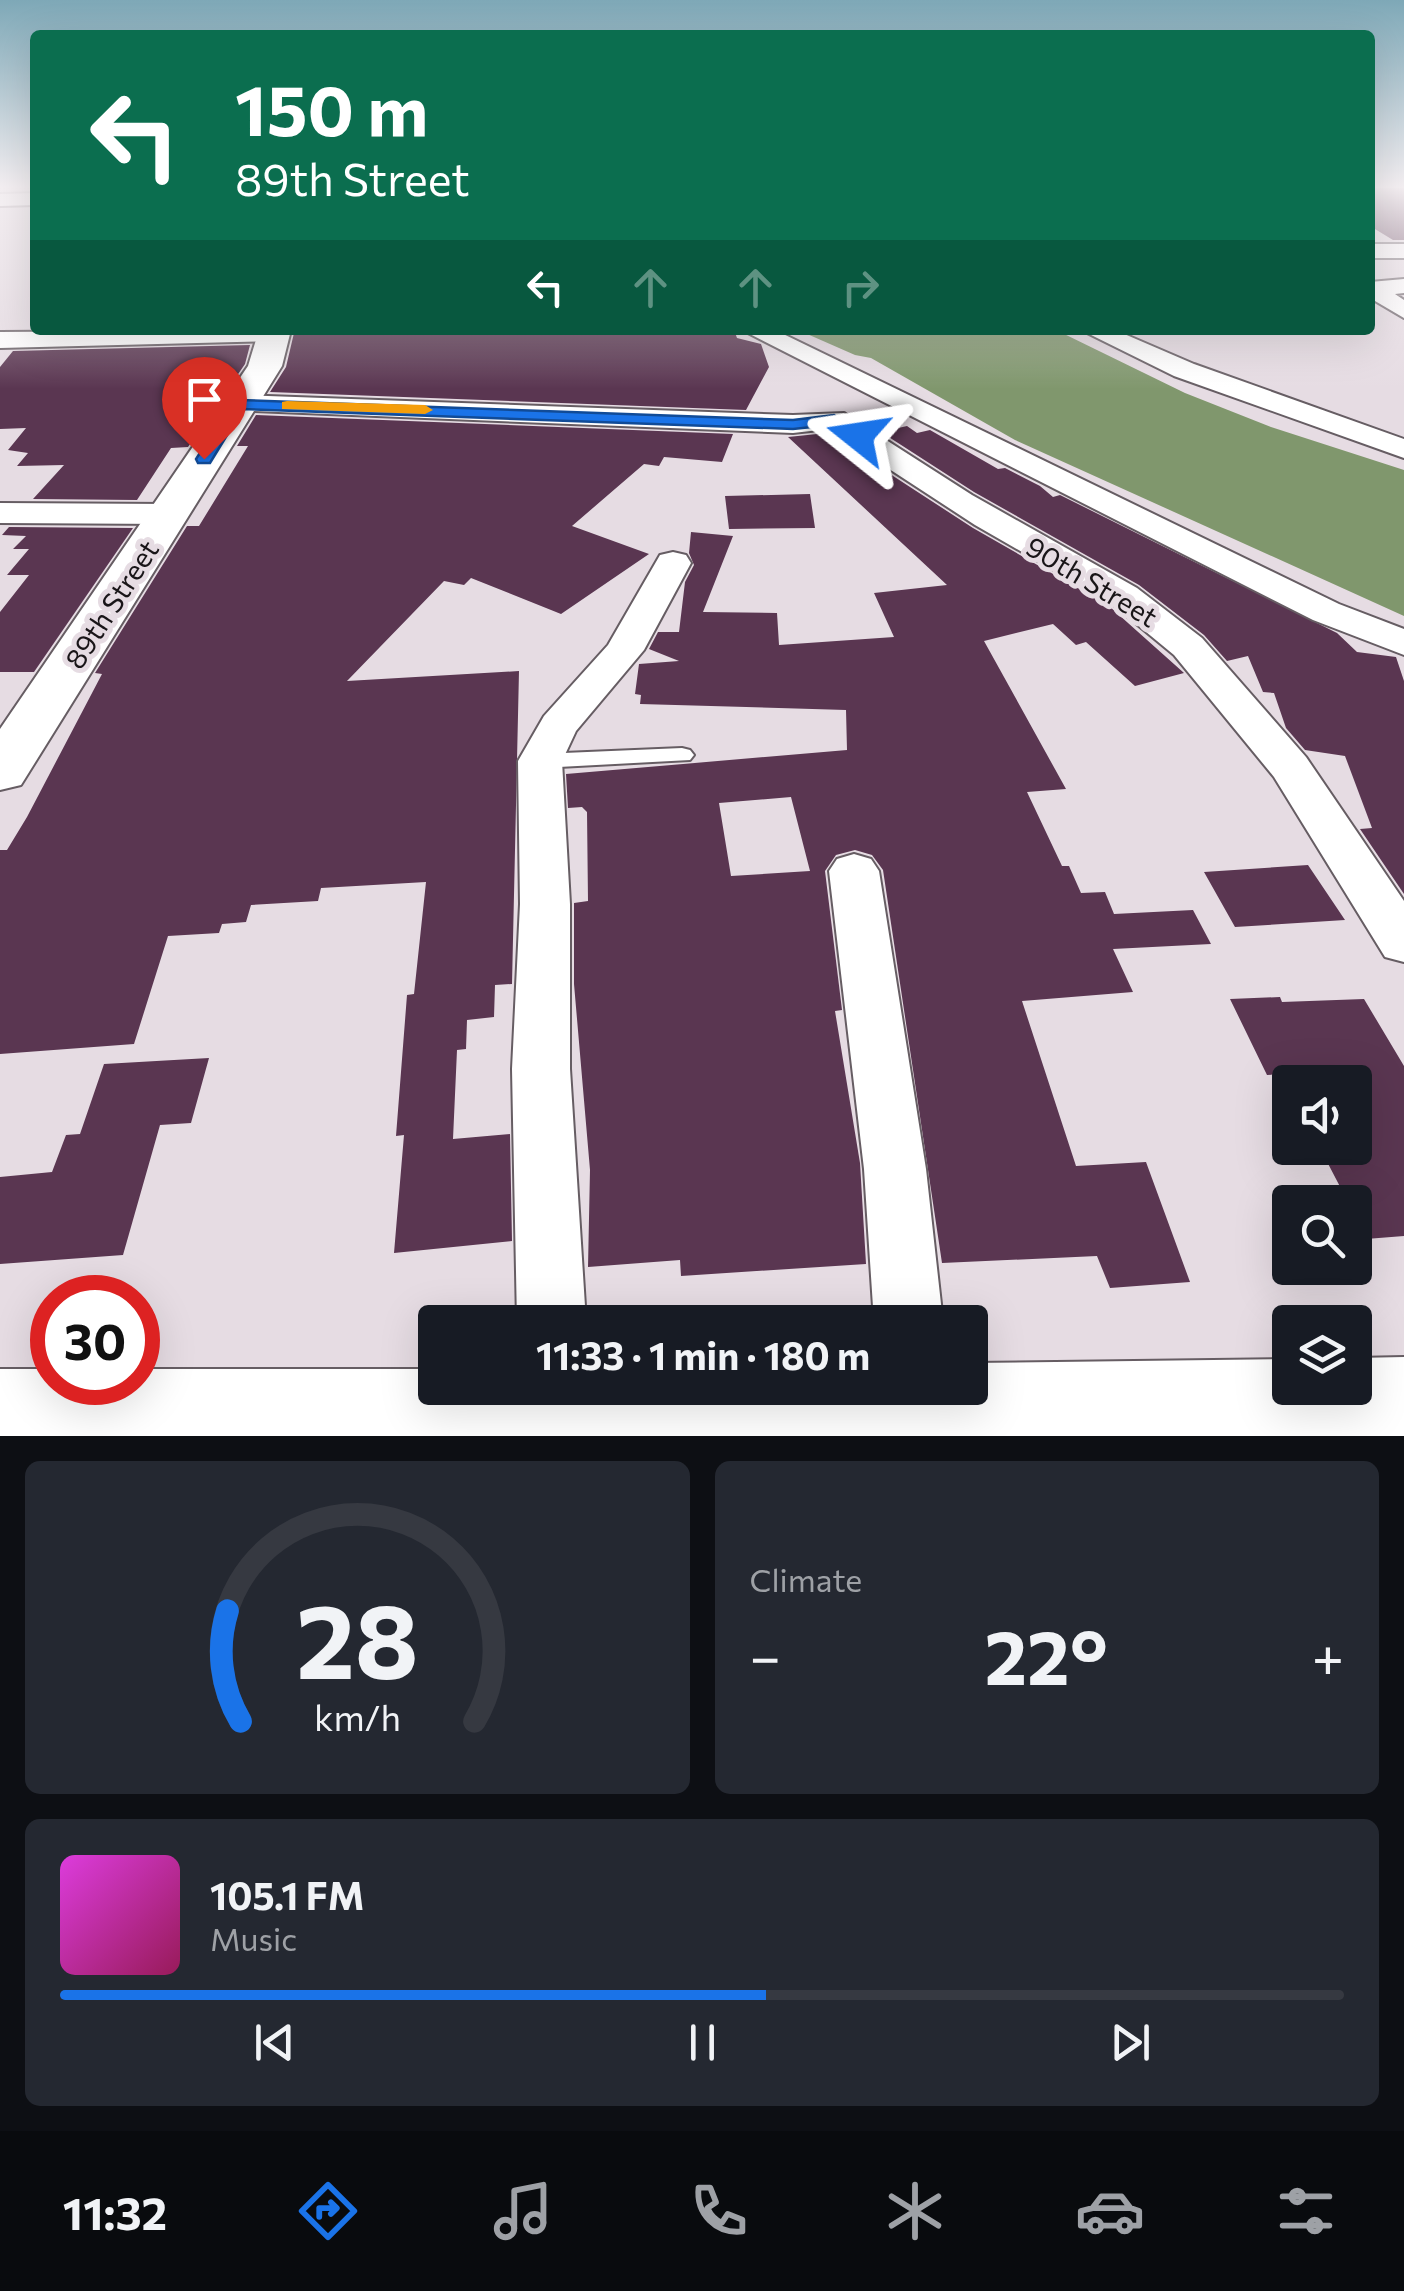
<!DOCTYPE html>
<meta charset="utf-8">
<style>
:root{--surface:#171b24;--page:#242831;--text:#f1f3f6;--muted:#9ea1a6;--line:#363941;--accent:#1a73e8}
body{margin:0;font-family:Commissioner,sans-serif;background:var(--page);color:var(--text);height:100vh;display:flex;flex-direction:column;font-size:38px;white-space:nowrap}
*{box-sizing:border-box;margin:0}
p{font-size:32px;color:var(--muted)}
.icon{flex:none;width:55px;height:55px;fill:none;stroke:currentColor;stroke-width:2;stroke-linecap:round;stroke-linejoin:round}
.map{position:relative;height:1436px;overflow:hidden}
.drawer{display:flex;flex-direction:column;gap:25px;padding:25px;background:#0d0f14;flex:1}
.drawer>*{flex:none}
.hud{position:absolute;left:30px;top:30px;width:1345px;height:305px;border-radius:10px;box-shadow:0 10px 40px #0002;background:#0b6e4f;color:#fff;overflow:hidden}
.buttons{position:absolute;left:1272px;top:1065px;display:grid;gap:20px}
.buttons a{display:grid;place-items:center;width:100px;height:100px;border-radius:10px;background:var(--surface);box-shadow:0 10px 40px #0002;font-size:50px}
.speed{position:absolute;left:30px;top:1275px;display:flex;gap:20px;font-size:50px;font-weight:700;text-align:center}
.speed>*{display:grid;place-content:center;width:130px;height:130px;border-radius:50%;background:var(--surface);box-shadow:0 10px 40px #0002;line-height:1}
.speed .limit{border:15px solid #d22;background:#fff;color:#111}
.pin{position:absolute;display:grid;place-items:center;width:85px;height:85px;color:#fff;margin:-102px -42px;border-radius:50% 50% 50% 0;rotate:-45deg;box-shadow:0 0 10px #0007}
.pin .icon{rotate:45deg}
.me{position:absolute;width:110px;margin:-55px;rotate:285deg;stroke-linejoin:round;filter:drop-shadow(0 0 8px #0008)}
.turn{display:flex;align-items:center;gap:35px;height:210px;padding:0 40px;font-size:45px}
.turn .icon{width:130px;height:130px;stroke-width:2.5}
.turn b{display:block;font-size:70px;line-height:85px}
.lanes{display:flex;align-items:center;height:95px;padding:0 40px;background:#0003;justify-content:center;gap:50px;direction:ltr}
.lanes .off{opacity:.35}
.big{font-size:75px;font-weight:700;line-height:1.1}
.drawer .widget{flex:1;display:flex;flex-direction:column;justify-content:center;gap:15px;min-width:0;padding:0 35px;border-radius:15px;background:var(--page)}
.drawer .dial{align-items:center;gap:0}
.dial svg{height:260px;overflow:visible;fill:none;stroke:var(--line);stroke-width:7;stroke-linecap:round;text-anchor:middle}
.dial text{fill:var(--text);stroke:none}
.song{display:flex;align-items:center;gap:30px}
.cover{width:120px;height:120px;border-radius:15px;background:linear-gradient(135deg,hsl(300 70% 55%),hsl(330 70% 35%))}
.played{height:10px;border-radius:5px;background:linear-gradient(90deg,var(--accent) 55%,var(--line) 55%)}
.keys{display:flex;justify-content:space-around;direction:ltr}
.heat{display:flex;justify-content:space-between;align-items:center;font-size:55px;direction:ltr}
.drawer .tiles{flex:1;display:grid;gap:25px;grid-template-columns:1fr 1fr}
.widget:last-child{grid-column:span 2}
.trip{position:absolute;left:418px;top:1305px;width:570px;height:100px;border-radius:10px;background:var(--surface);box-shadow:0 10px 40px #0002;font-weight:700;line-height:100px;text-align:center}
.tab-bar{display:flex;height:160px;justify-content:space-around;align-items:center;background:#090b0e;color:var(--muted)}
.tab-bar .icon{width:70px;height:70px}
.tab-bar .current{color:var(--accent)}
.tab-bar b{font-size:45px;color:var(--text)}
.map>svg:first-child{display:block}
.water{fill:#80976d}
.building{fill:#5a3651;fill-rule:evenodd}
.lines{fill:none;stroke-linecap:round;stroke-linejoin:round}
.service-casing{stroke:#665d63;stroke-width:4}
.minor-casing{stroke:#665d63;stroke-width:4}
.secondary-casing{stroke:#665d63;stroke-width:4}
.service{fill:#fff;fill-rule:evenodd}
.minor{fill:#fff;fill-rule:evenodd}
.secondary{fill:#fff;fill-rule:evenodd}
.route{fill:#1a73e8;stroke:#114b97;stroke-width:2.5}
.slow{fill:#f59e0b}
.labels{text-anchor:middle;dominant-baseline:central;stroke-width:10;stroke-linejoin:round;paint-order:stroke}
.street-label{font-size:28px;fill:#191518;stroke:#e6dce3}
</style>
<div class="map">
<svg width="1404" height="1436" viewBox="0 0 1404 1436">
<rect width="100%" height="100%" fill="#e6dce3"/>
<path class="water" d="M798,330H1056L1185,393L1271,427L1404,470V616L1015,440L871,358L855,355Z"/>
<path class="building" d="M1370,188H1404V240H1393L1370,226Z
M305,330H734L737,338L761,344L769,367L746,410L270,392L286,367L294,333Z
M250,345L245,364L188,447L171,448L137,500L33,499L64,465L17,466L28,453L8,450L26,428L0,429V367L13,351Z
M256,415L733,434L722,462L664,457L659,466L644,464L572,526L649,554L561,614L471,578L464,585L444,581L347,681L519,671L512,984L495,985L494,1017L467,1020L466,1049L457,1050L453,1139L510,1134L512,1241L394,1253L404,1135L396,1136L407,995L414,994L426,882L321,888L318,901L251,905L246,922L222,924L219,933L168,936L134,1044L0,1054V850H7L27,817L102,674L95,673L187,526H199L248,446H237Z
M907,426L917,433L930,430L998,469L1005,468L1040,486L1053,497L1060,495L1337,633L1357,652L1396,657L1404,681V894L1360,829L1372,828L1345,756L1305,750L1286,728L1274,693L1263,692L1248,656L1227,661L1204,635L1139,585L974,492L881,432Z
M827,433L973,528L1109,606L1184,673L1135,686L1086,642L1076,645L1053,624L984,641L1066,789L1027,792L1062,866H1069L1081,893L1105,892L1114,914L1193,910L1211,944L1113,949L1133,992L1022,1001L1076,1166L1146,1162L1190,1282L1110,1288L1097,1256L942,1263L883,870L872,855L855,850L836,855L825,871L842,1010L835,1011L860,1163L866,1264L681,1276L680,1260L588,1267L590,1170L574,984V903L588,901L587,812L582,807L568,808L566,774L847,750L846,710L640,704L641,695L635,694L639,664L679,661L649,649L658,632H679L685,582L694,565L689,553L691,532L733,536L703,612L777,613L779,645L894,637L874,593L947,585L788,437ZM791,797L810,871L731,876L719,803Z
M810,494L815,528L729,529L725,496Z
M9,527L133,528L34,672H0V612L29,575H7L29,549H13L26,536L2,535Z
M1308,865L1345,920L1235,927L1204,872Z
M1280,997L1282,1002L1364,999L1404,1066V1236L1366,1239L1355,1217V1202H1348L1323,1154L1355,1153V1082H1301L1297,1073L1267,1075L1230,999Z
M209,1058L191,1123L160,1125L123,1255L0,1264V1177L52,1172L66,1135L80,1134L104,1064Z"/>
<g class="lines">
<defs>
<path id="service" d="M682,748L690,750L694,755L690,760L540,768L528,761L540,754Z"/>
<path id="minor" d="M35,193V205L0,206V194Z
M1370,244H1404V258H1370Z
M1404,279V293L1395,294L1404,300V318L1370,298V282Z
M286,330L284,338L275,341L0,348V332Z
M742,330H775L1339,604L1404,629V655L1313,620Z
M1081,330H1115L1194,364L1404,439V458L1174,376Z
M239,395L793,415L844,413L972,495L1137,588L1202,638L1306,757L1404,901V962L1385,957L1274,777L1174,655L1111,603L975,525L828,429L793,433L229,410L225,404Z
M0,503L169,504L181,507L186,514L181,521L169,524L0,523Z
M673,552L686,555L691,563L644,650L576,731L562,761L570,904V1069L586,1322H517L512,1069L520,904L518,761L544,716L608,645L660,555Z
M854,854L871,859L879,871L926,1169L943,1322H874L864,1169L829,871L837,859Z"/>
<path id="secondary" d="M259,330H291L282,366L21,785L0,790V729L248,366Z
M1404,1357V1436H0V1369H52V1382H138V1369H435V1388H970V1363L1290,1359V1388H1355V1358Z"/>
</defs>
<use href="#service" class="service-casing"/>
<use href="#minor" class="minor-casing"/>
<use href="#secondary" class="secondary-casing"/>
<use href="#service" class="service"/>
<use href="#minor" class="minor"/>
<use href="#secondary" class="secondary"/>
</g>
<linearGradient id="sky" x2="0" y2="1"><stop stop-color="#7ea8b7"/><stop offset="0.48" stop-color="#f4eff2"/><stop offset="1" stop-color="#f4eff2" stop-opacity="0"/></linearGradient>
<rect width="1404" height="389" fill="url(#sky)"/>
<path class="route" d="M239,400L793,420L834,415L866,436L852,439L831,425L793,429L243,409L210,463H198L196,459L231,404Z"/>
<path class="slow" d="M287,401L425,405L433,410L425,414L282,409V402Z"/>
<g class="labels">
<g class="street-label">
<text transform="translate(1092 581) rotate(31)">90th Street</text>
<text transform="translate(111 604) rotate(-57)">89th Street</text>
</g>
</g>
</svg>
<div class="buttons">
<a><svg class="icon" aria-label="sound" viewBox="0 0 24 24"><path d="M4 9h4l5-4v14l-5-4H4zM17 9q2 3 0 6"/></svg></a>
<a><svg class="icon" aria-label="search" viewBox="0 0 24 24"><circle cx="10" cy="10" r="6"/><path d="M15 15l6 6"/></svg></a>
<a><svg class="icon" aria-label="layers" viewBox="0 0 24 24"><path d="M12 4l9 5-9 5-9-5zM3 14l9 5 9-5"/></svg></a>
</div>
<div class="speed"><div class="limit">30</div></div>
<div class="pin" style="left:204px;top:459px;background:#d93025"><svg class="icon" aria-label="arrive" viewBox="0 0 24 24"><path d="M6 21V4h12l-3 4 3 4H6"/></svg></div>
<svg class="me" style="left:858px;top:436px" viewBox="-20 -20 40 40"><path d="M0-17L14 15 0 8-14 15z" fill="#1a73e8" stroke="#fff" stroke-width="4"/></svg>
<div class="trip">11:33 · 1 min · 180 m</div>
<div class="hud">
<div class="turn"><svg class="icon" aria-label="left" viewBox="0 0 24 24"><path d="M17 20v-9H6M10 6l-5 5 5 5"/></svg><div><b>150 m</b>89th Street</div></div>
<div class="lanes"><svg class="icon" aria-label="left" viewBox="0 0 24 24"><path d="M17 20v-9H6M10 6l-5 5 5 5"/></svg><svg class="icon off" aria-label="ahead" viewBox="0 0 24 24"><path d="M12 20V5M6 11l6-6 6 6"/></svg><svg class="icon off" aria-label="ahead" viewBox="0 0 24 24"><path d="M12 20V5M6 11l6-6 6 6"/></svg><svg class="icon off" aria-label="right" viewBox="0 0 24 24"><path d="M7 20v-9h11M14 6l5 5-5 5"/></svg></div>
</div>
</div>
<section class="drawer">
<div class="tiles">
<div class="widget dial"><svg viewBox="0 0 100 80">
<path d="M14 69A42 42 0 1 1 86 69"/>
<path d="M14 69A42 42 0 0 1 10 35" stroke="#1a73e8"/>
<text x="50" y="56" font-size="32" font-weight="700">28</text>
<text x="50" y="72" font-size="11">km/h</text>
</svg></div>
<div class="widget"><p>Climate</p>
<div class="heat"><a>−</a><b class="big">22°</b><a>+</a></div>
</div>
<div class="widget">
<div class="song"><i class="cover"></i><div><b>105.1 FM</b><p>Music</p></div></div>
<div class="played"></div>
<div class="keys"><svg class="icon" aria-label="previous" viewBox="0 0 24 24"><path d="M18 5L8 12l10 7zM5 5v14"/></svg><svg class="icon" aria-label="pause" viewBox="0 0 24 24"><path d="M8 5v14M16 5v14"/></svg><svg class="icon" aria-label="next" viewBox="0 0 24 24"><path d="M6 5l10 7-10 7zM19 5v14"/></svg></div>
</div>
</div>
</section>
<nav class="tab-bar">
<b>11:32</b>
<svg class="icon current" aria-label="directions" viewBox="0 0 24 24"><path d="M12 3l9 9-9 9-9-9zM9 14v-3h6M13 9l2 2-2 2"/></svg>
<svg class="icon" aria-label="music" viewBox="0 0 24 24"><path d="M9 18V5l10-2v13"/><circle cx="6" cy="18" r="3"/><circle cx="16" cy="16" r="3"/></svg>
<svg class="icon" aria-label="phone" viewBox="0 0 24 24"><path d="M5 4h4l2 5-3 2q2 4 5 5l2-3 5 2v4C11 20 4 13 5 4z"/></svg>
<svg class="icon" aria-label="climate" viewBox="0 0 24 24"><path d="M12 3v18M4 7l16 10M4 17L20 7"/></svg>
<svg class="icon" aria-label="car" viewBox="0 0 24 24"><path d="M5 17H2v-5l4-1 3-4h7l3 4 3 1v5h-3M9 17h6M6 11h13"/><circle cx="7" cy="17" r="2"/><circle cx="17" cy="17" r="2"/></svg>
<svg class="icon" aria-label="filters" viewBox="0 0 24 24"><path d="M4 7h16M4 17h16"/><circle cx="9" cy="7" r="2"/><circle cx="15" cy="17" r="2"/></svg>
</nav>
